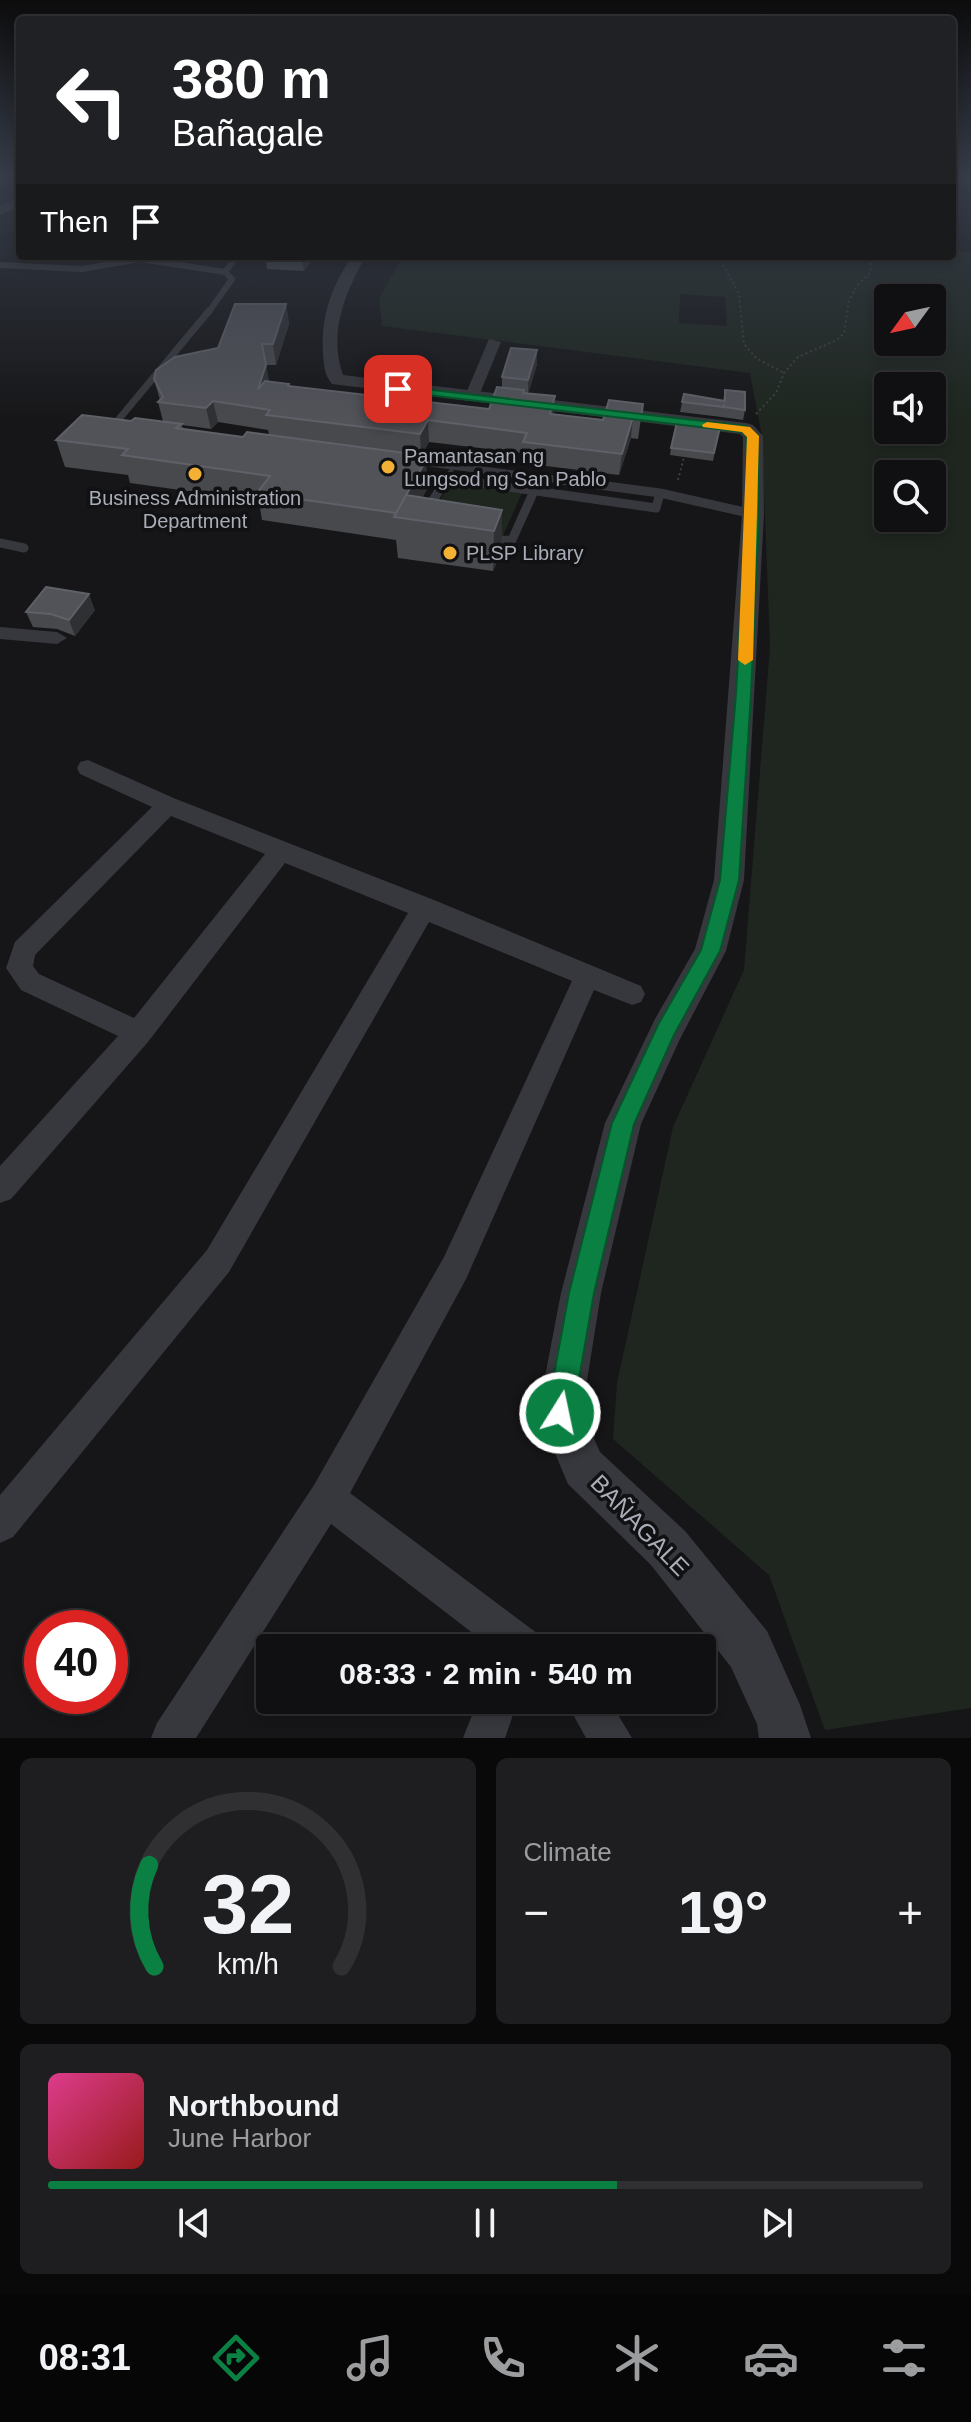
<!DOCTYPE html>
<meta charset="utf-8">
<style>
:root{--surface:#101012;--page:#1e1e20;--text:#f1f3f6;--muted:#9c9d9f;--line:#303032;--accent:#0b8043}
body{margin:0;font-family:Helvetica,sans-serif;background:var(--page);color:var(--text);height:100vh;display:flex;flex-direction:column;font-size:30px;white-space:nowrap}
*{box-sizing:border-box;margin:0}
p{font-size:26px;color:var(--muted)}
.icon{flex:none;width:44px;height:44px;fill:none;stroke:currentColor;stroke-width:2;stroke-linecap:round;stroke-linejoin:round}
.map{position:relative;height:1738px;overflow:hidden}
.sheet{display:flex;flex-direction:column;gap:20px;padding:20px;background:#09090a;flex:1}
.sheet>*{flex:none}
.guide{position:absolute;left:16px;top:16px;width:940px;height:244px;border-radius:8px;box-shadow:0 4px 12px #0003,0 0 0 2px var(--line);background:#202124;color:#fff;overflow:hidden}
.needle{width:52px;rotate:237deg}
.buttons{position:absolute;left:874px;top:284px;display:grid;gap:16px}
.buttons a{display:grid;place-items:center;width:72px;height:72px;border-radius:8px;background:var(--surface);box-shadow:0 4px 12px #0003,0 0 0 2px var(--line);font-size:40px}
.speed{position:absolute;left:24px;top:1610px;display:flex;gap:16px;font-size:40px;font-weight:700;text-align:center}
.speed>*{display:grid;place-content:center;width:104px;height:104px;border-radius:50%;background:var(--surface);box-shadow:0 4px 12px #0003,0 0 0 2px var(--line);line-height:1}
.speed .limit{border:12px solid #d22;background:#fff;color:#111}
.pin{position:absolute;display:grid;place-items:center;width:68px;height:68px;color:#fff;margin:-34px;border-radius:16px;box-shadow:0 4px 12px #0006}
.me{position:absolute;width:88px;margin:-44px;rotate:10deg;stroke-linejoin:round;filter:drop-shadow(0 0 6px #0008)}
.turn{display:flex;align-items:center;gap:28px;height:168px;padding:0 24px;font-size:36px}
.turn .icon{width:104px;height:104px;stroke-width:2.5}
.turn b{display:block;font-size:56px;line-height:68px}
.then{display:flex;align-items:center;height:76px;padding:0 24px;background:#0003;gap:16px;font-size:30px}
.big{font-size:60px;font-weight:600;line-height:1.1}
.sheet .card{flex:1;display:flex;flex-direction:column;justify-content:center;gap:12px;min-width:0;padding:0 28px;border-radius:12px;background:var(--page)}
.sheet .dial{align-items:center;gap:0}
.dial svg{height:208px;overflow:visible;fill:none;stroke:var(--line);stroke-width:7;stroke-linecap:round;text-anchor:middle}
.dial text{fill:var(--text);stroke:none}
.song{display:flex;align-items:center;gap:24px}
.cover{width:96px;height:96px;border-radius:12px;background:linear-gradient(135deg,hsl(330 70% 55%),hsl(0 70% 35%))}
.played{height:8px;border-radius:4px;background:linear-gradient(90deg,var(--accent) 65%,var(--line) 65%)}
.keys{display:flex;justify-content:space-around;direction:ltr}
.heat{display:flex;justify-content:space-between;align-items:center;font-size:44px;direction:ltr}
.sheet .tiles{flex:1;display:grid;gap:20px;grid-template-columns:1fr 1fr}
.card:last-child{grid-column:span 2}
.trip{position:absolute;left:256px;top:1634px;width:460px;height:80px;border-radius:8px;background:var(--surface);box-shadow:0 4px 12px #0003,0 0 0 2px var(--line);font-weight:600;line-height:80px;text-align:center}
.tab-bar{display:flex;height:128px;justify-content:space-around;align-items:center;background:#060607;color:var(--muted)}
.tab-bar .icon{width:56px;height:56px}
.tab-bar .active{color:var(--accent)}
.tab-bar b{font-size:36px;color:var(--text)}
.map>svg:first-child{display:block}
.green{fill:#1e261f;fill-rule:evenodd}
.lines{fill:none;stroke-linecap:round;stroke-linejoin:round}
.path{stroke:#3d3f44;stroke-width:2;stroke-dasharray:2 3;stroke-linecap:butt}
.service-far2{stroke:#37383d;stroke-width:6}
.service-far1{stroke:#37383d;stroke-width:7}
.service{stroke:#37383d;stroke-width:9}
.minor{fill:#37383d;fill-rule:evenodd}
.tertiary{fill:#37383d;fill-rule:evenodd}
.wall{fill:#47494d;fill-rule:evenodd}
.shaded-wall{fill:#2f3033}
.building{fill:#525359;stroke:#5f6168;stroke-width:2}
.route{fill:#0b8043;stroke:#07532c;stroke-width:2}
.slow{fill:#f59e0b}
.poi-dot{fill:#f2b134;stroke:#111113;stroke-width:3}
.labels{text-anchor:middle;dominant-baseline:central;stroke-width:7;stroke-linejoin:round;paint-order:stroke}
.far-poi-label{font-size:20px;fill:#a8adb8;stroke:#111113;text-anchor:start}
.street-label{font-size:24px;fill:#a8adb8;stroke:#111113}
</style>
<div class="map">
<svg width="971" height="1738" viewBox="0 0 971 1738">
<rect width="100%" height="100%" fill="#161618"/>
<path class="green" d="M952,251L971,252V1708L825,1730L769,1575L613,1439L617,1383L673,1127L744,970L770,647L762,437L750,373L382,326L379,299L403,256H952ZM680,294L725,297L727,326L679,323ZM888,298H932V342H888ZM888,386H932V430H888ZM888,474H932V518H888Z
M450,483L522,493L502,538L426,526Z"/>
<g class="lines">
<path class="path" d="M718,256L739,294L744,344L756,358L784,373
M756,414L776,393L784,373L798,357L837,340L844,333L849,300L857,286L869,274L873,256
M678,480L684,457"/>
<path class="service-far2" d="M138,256L140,259L225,272L232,279L208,313
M0,265L82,269L140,259
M225,272L237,256"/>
<path class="service-far1" d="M109,431L209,311
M413,461L577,482
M413,474L472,482
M445,482L451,473"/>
<path class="service" d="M458,480L656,508L660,493
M561,480L660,493L753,514
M426,511L446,480
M488,541L512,540L534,491
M0,543L24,548"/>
<path class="minor" d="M489,339L501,342L478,398L476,401H466L464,398Z
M0,627L57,632L67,638L57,644L0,639Z
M88,760L176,799L434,900L641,986L645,994L641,1002L632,1005L594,990L466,1279L350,1493L538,1634L544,1648H492L331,1524L196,1738H151L157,1723L314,1485L444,1257L572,981L429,922L229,1272L13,1537L0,1543V1495L207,1250L408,913L285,863L148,1042L11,1199L0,1203V1166L118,1036L21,990L6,968L15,942L152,807L80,774L77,768L80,762ZM171,816L265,854L134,1018L39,974L33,966L35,955Z
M478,1700H518L505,1738H463Z
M565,1700H609L632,1738H586Z"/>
<path class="tertiary" d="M20,197V206L0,215V206Z
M352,256H366C345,292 328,334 343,375L746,423L753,425L763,436L764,514L744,880L726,951L680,1039L641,1124L601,1293L582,1412L600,1452L685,1531L767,1631L800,1705L811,1738H759L757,1724L731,1667L651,1565L568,1484L538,1413L561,1293L605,1123L655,1019L695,949L714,880L742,514L743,437L740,434L332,384C324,374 324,366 323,354C321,315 331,288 352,256Z"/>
</g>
<path class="wall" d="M265,256H315L304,271L267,269Z
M286,304L289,324L276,365H266L269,382L290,387L489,409L502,387V377L537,350V364L528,394L555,396L554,414L603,420L643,404L638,439L631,438L619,475L522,463V453L429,442L421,456L405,454L406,457L428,487L422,498L502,510V550L493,571L398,558L396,540L262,520L259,501L130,483L128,475L65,467L56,440L131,421H163L158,402L160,400L154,379L218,348ZM218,422L268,430L269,435L243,437L183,429L182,425L211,429Z
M725,390L745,410L743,420L722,417V414V417L680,412L684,394L723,401Z
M720,427L713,461L670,455L671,448Z
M95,610L75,636L57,629L33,627L26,612Z"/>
<path class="shaded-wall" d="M302,256H315L304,271Z
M286,304L289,324L276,365L273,344Z
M537,350V364L528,394V380Z
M266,365L270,385L262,410L258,389Z
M555,396L554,417L550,414Z
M213,401L218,422L211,429L206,408Z
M633,417L631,438L619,475L622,454Z
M428,420L429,442L421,456L420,434Z
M426,460L428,487L410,520L396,513Z
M502,510V550L493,571L494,531Z
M89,594L95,610L75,636L69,620Z"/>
<path class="building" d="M235,304H286L273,344H262L266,365L258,389L265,381L289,384L288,386L489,409L497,387L524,390L523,393L555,396L550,414L603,420L609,400L643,404L641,418L633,417L622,454L523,442L527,433L428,420L420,434L266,415L270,410L213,401L206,408L158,402L163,397L154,379L156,370L175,357L218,348Z
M511,348L537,350L528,380L502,377Z
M725,390L745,392V410L724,407V404V407L682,402L684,394L725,401Z
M82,415L131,421L135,418L182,424L176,428L243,437L247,432L405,453L403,457L426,460L396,513L257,493L270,476L122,455L128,449L56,440Z
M677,422L720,427L714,453L671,448Z
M406,495L502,510L494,531L394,517Z
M46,587L89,594L69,620L51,614L26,612Z"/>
<linearGradient id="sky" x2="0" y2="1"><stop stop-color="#0c0c0d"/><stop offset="0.42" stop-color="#363c48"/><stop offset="1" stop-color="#363c48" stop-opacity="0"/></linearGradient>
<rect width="971" height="422" fill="url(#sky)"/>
<path class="route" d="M398,386L746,426L759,436V514L751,694L739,880L720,951L674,1035L634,1124L594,1293L573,1413L569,1422L560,1426L551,1422L547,1413L569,1293L612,1123L659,1023L701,950L720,880L736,694L746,514L747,437L742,432L394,391L393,389Z"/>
<path class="slow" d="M707,422L750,427L759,436L753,660L745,665L738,660L747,437L742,432L703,427L702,425Z"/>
<g class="poi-dot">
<circle cx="388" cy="467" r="8"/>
<circle cx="195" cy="474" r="8"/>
<circle cx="450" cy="553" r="8"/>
</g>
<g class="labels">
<g class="far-poi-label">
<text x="404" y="456">Pamantasan ng<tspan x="404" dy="23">Lungsod ng San Pablo</tspan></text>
<text x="195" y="498" text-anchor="middle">Business Administration<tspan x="195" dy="23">Department</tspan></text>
<text x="466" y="553">PLSP Library</text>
</g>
<g class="street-label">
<text transform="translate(640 1525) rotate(46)">BAÑAGALE</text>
</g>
</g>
</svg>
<div class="buttons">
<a><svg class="needle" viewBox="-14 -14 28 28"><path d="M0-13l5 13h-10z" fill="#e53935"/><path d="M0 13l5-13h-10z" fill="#9c9d9f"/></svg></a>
<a><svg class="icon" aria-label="sound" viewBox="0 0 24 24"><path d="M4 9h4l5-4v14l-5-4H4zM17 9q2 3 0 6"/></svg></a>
<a><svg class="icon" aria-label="search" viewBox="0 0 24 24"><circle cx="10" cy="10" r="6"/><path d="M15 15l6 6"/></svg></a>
</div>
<div class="speed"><div class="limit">40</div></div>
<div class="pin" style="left:398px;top:389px;background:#d93025"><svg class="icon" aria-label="arrive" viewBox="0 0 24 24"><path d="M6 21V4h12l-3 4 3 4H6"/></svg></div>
<svg class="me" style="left:560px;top:1413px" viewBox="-20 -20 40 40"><circle r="17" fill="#0b8043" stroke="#fff" stroke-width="3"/><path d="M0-11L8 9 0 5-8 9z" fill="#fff"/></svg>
<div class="trip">08:33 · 2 min · 540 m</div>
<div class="guide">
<div class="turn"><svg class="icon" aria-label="left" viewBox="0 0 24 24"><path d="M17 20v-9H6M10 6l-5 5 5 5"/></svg><div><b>380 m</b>Bañagale</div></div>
<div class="then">Then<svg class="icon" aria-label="arrive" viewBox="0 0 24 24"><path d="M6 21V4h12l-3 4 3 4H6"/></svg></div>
</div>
</div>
<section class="sheet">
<div class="tiles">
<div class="card dial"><svg viewBox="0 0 100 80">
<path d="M14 69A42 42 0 1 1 86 69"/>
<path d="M14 69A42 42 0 0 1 12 30" stroke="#0b8043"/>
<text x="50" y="56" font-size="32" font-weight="700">32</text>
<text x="50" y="72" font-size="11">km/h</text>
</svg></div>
<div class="card"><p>Climate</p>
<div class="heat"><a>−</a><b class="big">19°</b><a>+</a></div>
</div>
<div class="card">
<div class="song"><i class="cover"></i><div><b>Northbound</b><p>June Harbor</p></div></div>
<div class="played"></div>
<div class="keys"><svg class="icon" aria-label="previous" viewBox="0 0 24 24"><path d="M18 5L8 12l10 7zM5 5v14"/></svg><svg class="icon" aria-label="pause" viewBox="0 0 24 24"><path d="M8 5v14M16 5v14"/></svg><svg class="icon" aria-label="next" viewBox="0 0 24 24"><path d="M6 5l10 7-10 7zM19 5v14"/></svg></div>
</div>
</div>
</section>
<nav class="tab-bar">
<b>08:31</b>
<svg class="icon active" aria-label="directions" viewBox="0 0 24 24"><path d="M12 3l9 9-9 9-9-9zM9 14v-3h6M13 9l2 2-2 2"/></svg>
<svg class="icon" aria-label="music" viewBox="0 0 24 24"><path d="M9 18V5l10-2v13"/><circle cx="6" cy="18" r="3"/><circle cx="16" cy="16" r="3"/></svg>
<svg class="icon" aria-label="phone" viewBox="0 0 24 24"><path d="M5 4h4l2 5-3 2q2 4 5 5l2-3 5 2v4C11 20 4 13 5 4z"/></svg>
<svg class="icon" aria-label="climate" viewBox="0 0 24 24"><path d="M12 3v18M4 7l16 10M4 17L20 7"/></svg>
<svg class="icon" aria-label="car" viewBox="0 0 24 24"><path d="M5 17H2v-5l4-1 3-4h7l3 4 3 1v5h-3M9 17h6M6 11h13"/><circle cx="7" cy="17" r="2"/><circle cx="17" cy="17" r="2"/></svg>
<svg class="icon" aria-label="filters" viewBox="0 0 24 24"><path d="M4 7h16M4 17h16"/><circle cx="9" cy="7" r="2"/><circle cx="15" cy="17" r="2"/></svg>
</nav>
